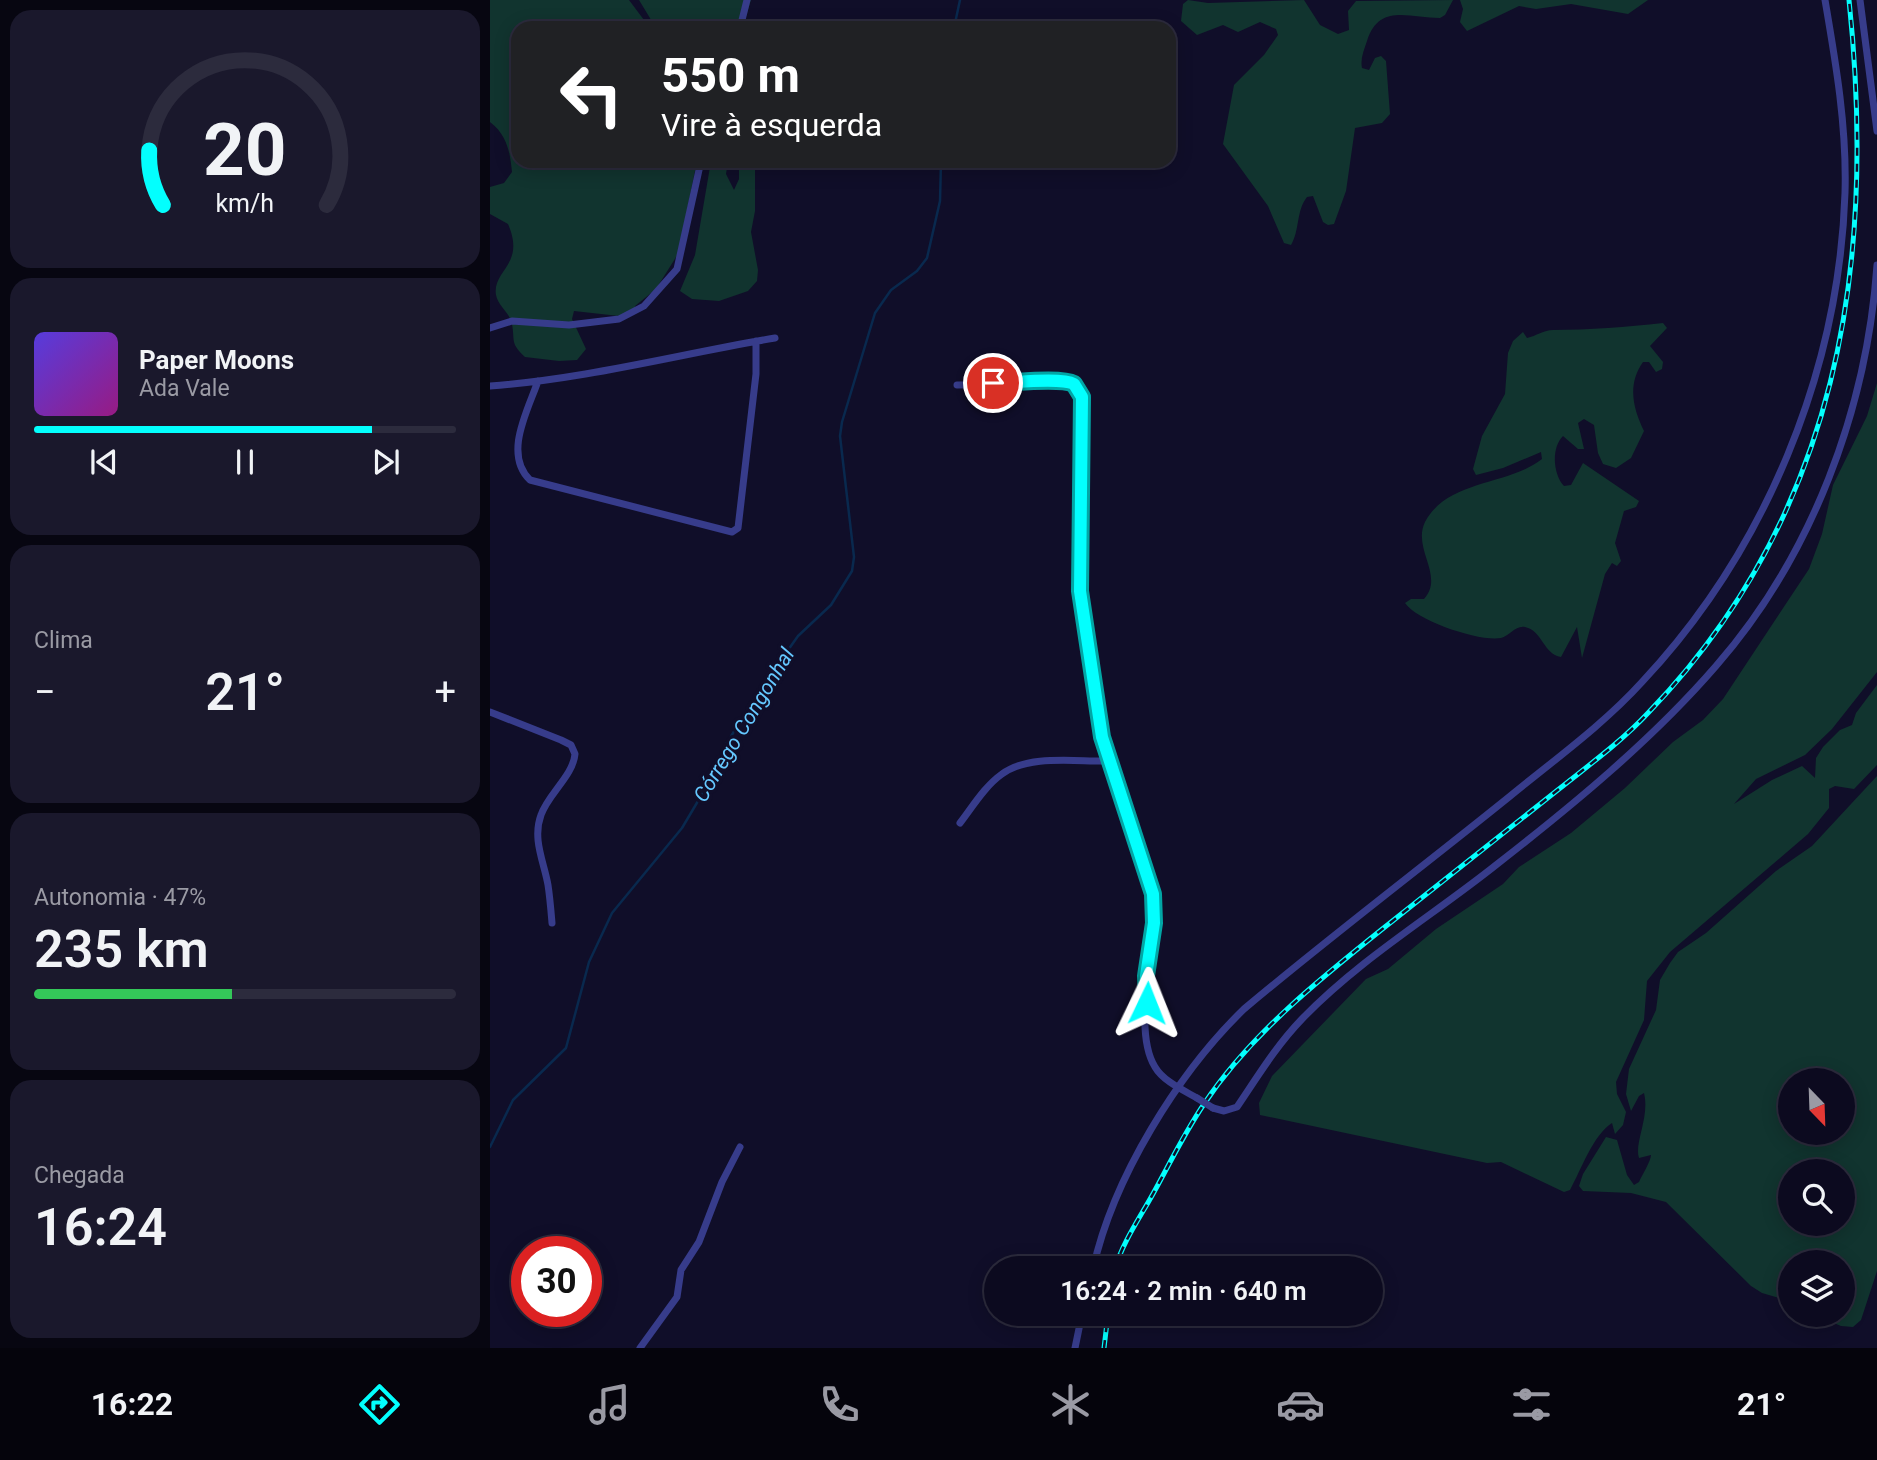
<!DOCTYPE html>
<html lang="pt">
<meta charset="utf-8">
<style>
:root{--surface:#0c0a1f;--page:#1a182c;--text:#f1f3f6;--muted:#9a9aa4;--line:#2c2b3d;--accent:#03fffe}
body{margin:0;font-family:Roboto,sans-serif;background:var(--page);color:var(--text);height:100vh;display:flex;flex-direction:column;font-size:26px;white-space:nowrap}
*{box-sizing:border-box;margin:0}
p{font-size:23px;color:var(--muted)}
.icon{flex:none;width:38px;height:38px;fill:none;stroke:currentColor;stroke-width:2;stroke-linecap:round;stroke-linejoin:round}
.map{position:relative;flex:1;overflow:hidden}
.sheet{display:flex;flex-direction:column;gap:10px;padding:10px;background:#070611;width:490px}
.sheet>*{flex:none}
.top-card{position:absolute;left:21px;top:21px;width:665px;height:147px;border-radius:21px;box-shadow:0 4px 18px #0003,0 0 0 2px var(--line);background:#202124;color:#fff;overflow:hidden}
.needle{width:46px;rotate:157deg}
.controls{position:absolute;left:1288px;top:1068px;display:grid;gap:14px}
.controls a{display:grid;place-items:center;width:77px;height:77px;border-radius:50%;background:var(--surface);box-shadow:0 4px 18px #0003,0 0 0 2px var(--line);font-size:35px}
.speed{position:absolute;left:21px;top:1236px;display:flex;gap:14px;font-size:35px;font-weight:700;text-align:center}
.speed>*{display:grid;place-content:center;width:91px;height:91px;border-radius:50%;background:var(--surface);box-shadow:0 4px 18px #0003,0 0 0 2px var(--line);line-height:1}
.speed .limit{border:10px solid #d22;background:#fff;color:#111}
.pin{position:absolute;display:grid;place-items:center;width:60px;height:60px;color:#fff;margin:-30px;border:4px solid #fff;border-radius:50%;box-shadow:0 2px 7px #0007}
.me{position:absolute;width:77px;margin:-38px;rotate:2deg;stroke-linejoin:round;filter:drop-shadow(0 0 5px #0008)}
.turn{display:flex;align-items:center;gap:24px;height:147px;padding:0 35px;font-size:32px}
.turn .icon{width:91px;height:91px;stroke-width:2.5}
.turn b{display:block;font-size:49px;line-height:60px}
.big{font-size:52px;font-weight:600;line-height:1.1}
.sheet .tile{flex:1;display:flex;flex-direction:column;justify-content:center;gap:10px;min-width:0;padding:0 24px;border-radius:21px;background:var(--page)}
.sheet .dial{align-items:center;gap:0}
.dial svg{height:182px;overflow:visible;fill:none;stroke:var(--line);stroke-width:7;stroke-linecap:round;text-anchor:middle}
.dial text{fill:var(--text);stroke:none}
.song{display:flex;align-items:center;gap:21px}
.cover{width:84px;height:84px;border-radius:10px;background:linear-gradient(135deg,hsl(250 70% 55%),hsl(310 70% 35%))}
.played{height:7px;border-radius:4px;background:linear-gradient(90deg,var(--accent) 80%,var(--line) 80%)}
.keys{display:flex;justify-content:space-around;direction:ltr}
.heat{display:flex;justify-content:space-between;align-items:center;font-size:38px;direction:ltr}
.charge{height:10px;border-radius:5px;background:linear-gradient(90deg,#34c759 47%,var(--line) 0)}
.trip{position:absolute;left:494px;top:1256px;width:399px;height:70px;border-radius:35px;background:var(--surface);box-shadow:0 4px 18px #0003,0 0 0 2px var(--line);font-weight:600;line-height:70px;text-align:center}
.dock{display:flex;height:112px;justify-content:space-around;align-items:center;background:#05040c;color:var(--muted)}
.dock .icon{width:49px;height:49px}
.dock .on{color:var(--accent)}
.dock b{font-size:32px;color:var(--text)}
main{display:flex;flex:1;min-height:0}
.map>svg:first-child{display:block}
.green{fill:#11342f;fill-rule:evenodd}
.lines{fill:none;stroke-linecap:round;stroke-linejoin:round}
.stream{stroke:#09294e;stroke-width:2.5}
.minor{stroke:#373c8b;stroke-width:7}
.rail-casing{stroke:#03fffe;stroke-width:5}
.rail{stroke:#100e29;stroke-width:2.5;stroke-dasharray:8;stroke-linecap:butt}
.minor-bridge{stroke:#373c8b;stroke-width:7}
.route-casing{stroke:#02a6a5;stroke-width:18}
.route{stroke:#03fffe;stroke-width:12}
.labels{text-anchor:middle;dominant-baseline:central;stroke-width:7;stroke-linejoin:round;paint-order:stroke}
.water-label{font-size:21px;font-style:italic;fill:#65c8ff;stroke:#100e29}
</style>
<main>
<section class="sheet">
<div class="tile dial"><svg viewBox="0 0 100 80">
<path d="M14 69A42 42 0 1 1 86 69"/>
<path d="M14 69A42 42 0 0 1 8 45" stroke="#03fffe"/>
<text x="50" y="56" font-size="32" font-weight="700">20</text>
<text x="50" y="72" font-size="11">km/h</text>
</svg></div>
<div class="tile">
<div class="song"><i class="cover"></i><div><b>Paper Moons</b><p>Ada Vale</p></div></div>
<div class="played"></div>
<div class="keys"><svg class="icon" aria-label="previous" viewBox="0 0 24 24"><path d="M18 5L8 12l10 7zM5 5v14"/></svg><svg class="icon" aria-label="pause" viewBox="0 0 24 24"><path d="M8 5v14M16 5v14"/></svg><svg class="icon" aria-label="next" viewBox="0 0 24 24"><path d="M6 5l10 7-10 7zM19 5v14"/></svg></div>
</div>
<div class="tile"><p>Clima</p>
<div class="heat"><a>−</a><b class="big">21°</b><a>+</a></div>
</div>
<div class="tile"><p>Autonomia · 47%</p><b class="big">235 km</b><div class="charge"></div></div>
<div class="tile"><p>Chegada</p><b class="big">16:24</b></div>
</section>
<div class="map">
<svg width="1387" height="1348" viewBox="0 0 1387 1348">
<rect width="100%" height="100%" fill="#100e29"/>
<path class="green" d="M0,0H139L160,28H28V161H207L188,254L166,289L145,306V313L129,316L84,311L82,319L96,349L87,360L69,361L35,357C20,343 25,341 22,324C20,313 8,306 6,295C2,270 36,265 18,224L0,214V187L14,183L22,172C20,152 17,135 0,122Z
M149,0H261L254,23L257,28H166Z
M698,0L718,3L814,0L830,25L848,34L859,30L858,11L866,1L963,0L955,15L950,18C919,18 889,3 877,41C874,50 870,59 872,68L879,70L885,58L891,56L896,61L900,114L892,123L865,128L856,191L844,224L838,225L833,222L823,196L817,197C806,211 810,230 801,245L794,243L778,206L733,144L744,85L774,55L788,35L786,29L770,22L748,32L733,25L707,35L691,21L693,4Z
M970,0H1158L1138,14L1081,4L1046,9L1029,6L977,31L970,22L973,9Z
M221,161H238L236,174L244,190L249,179V161H265V211L261,232L268,270L267,281L258,291L229,301L202,299L190,291L205,255Z
M1173,323L1177,328L1160,346L1173,362L1172,369L1166,372L1159,362H1153C1137,385 1143,408 1154,431L1141,458L1126,468L1113,464L1108,453L1104,425L1094,419L1088,423L1094,449H1088L1073,436C1061,448 1063,474 1074,486L1081,485L1093,463L1149,501L1146,507L1134,511L1125,543L1131,561L1127,566L1122,563L1115,574L1092,658L1087,627L1071,657C1053,654 1053,631 1035,627C1026,625 1019,636 1011,638C990,642 927,621 915,603L921,599H934C955,576 922,549 935,522C958,479 1018,486 1052,459L1051,452L1013,468L986,475L983,469L992,436L1015,394L1018,353L1023,341L1033,332L1037,338C1046,336 1054,330 1063,330C1100,330 1136,327 1173,323Z
M1387,383V672L1342,729L1315,755L1266,779L1244,804L1282,780L1312,766L1325,778L1326,758L1333,747L1350,730L1362,725L1366,713L1387,685V765L1364,789L1345,786L1339,789V808L1318,834L1180,952L1157,981L1154,1020L1126,1082L1127,1094L1136,1112L1133,1125L1125,1134L1122,1123C1103,1135 1091,1170 1080,1190L1074,1192L1011,1162L997,1163L770,1115L769,1103L782,1076L876,979L898,969L946,929L1013,884L1029,867L1081,833L1135,788L1183,742L1213,720L1233,699L1319,569L1332,534L1343,485L1377,416Z
M1387,776V1271L1371,1320L1363,1327L1351,1326L1323,1314H1353V1262H1300V1301L1272,1293L1261,1286L1176,1202L1141,1193L1093,1191L1089,1186L1093,1174L1116,1137L1127,1140L1137,1175L1144,1185L1149,1182C1152,1175 1161,1161 1161,1155L1149,1158C1144,1143 1160,1117 1154,1093L1149,1096L1141,1111L1136,1094L1139,1069L1166,1010L1170,980L1180,963L1188,952L1216,933L1286,871L1322,846ZM1300,1080H1353V1132H1300ZM1300,1171H1353V1223H1300Z"/>
<g class="lines">
<path class="stream" d="M464,28L470,0
M0,1147L23,1100L76,1048L99,962L122,913L192,828L230,764L233,749L272,687L308,636L341,605L362,571L364,557L350,436L352,422L385,313L401,290L427,271L437,258L450,201L451,161"/>
<path class="minor" d="M1370,0L1387,131
M250,28L257,0
M0,328L22,321L79,325L129,319L154,306L187,269L211,161
M48,381C38,410 13,454 40,480L242,532L248,528L266,374V341
M467,385L543,384L571,379L585,384L591,392L590,591L611,727L619,761
M0,386C96,379 190,354 285,338
M0,712L71,740L81,745L85,754C83,776 58,794 51,815C42,839 54,862 58,885C60,898 61,911 62,923
M470,823C483,806 495,786 512,774C539,754 587,762 619,761C633,804 655,848 662,892C670,939 640,1026 665,1067C673,1081 693,1090 707,1098
M723,1108L734,1111L747,1107C768,1076 786,1046 812,1019C870,959 942,916 1006,865C1083,805 1162,740 1226,666C1322,556 1377,409 1387,265
M603,1269C623,1178 688,1073 754,1009C841,936 931,868 1019,797C1064,760 1113,725 1152,682C1275,551 1349,372 1355,193C1357,128 1346,64 1335,0
M150,1348L187,1297L191,1270L209,1242L232,1182L250,1147
M585,1348L592,1314"/>
<defs>
<path id="rail" d="M625,1269C632,1243 651,1216 664,1192C680,1163 695,1132 714,1104C764,1029 840,971 910,915C963,873 1016,831 1069,789C1099,765 1132,741 1158,713C1348,516 1387,266 1359,0
M614,1348L618,1314"/>
</defs>
<use href="#rail" class="rail-casing"/>
<use href="#rail" class="rail"/>
<path class="minor-bridge" d="M707,1098L723,1108"/>
</g>
<g class="lines">
<defs>
<path id="route" d="M503,383C521,383 571,377 584,384L592,397L590,591L612,737L663,894L664,923L656,976L657,1003"/>
</defs>
<use href="#route" class="route-casing"/>
<use href="#route" class="route"/>
</g>
<g class="labels">
<g class="water-label">
<text transform="translate(254 725) rotate(-59)">Córrego Congonhal</text>
</g>
</g>
</svg>
<div class="controls">
<a><svg class="needle" viewBox="-14 -14 28 28"><path d="M0-13l5 13h-10z" fill="#e53935"/><path d="M0 13l5-13h-10z" fill="#9a9aa4"/></svg></a>
<a><svg class="icon" aria-label="search" viewBox="0 0 24 24"><circle cx="10" cy="10" r="6"/><path d="M15 15l6 6"/></svg></a>
<a><svg class="icon" aria-label="layers" viewBox="0 0 24 24"><path d="M12 4l9 5-9 5-9-5zM3 14l9 5 9-5"/></svg></a>
</div>
<div class="speed"><div class="limit">30</div></div>
<div class="pin" style="left:503px;top:383px;background:#d93025"><svg class="icon" aria-label="arrive" viewBox="0 0 24 24"><path d="M6 21V4h12l-3 4 3 4H6"/></svg></div>
<svg class="me" style="left:657px;top:1003px" viewBox="-20 -20 40 40"><path d="M0-17L14 15 0 8-14 15z" fill="#03fffe" stroke="#fff" stroke-width="4"/></svg>
<div class="trip">16:24 · 2 min · 640 m</div>
<div class="top-card">
<div class="turn"><svg class="icon" aria-label="left" viewBox="0 0 24 24"><path d="M17 20v-9H6M10 6l-5 5 5 5"/></svg><div><b>550 m</b>Vire à esquerda</div></div>
</div>
</div>
</main>
<nav class="dock">
<b>16:22</b>
<svg class="icon on" aria-label="directions" viewBox="0 0 24 24"><path d="M12 3l9 9-9 9-9-9zM9 14v-3h6M13 9l2 2-2 2"/></svg>
<svg class="icon" aria-label="music" viewBox="0 0 24 24"><path d="M9 18V5l10-2v13"/><circle cx="6" cy="18" r="3"/><circle cx="16" cy="16" r="3"/></svg>
<svg class="icon" aria-label="phone" viewBox="0 0 24 24"><path d="M5 4h4l2 5-3 2q2 4 5 5l2-3 5 2v4C11 20 4 13 5 4z"/></svg>
<svg class="icon" aria-label="climate" viewBox="0 0 24 24"><path d="M12 3v18M4 7l16 10M4 17L20 7"/></svg>
<svg class="icon" aria-label="car" viewBox="0 0 24 24"><path d="M5 17H2v-5l4-1 3-4h7l3 4 3 1v5h-3M9 17h6M6 11h13"/><circle cx="7" cy="17" r="2"/><circle cx="17" cy="17" r="2"/></svg>
<svg class="icon" aria-label="filters" viewBox="0 0 24 24"><path d="M4 7h16M4 17h16"/><circle cx="9" cy="7" r="2"/><circle cx="15" cy="17" r="2"/></svg>
<b>21°</b>
</nav>
